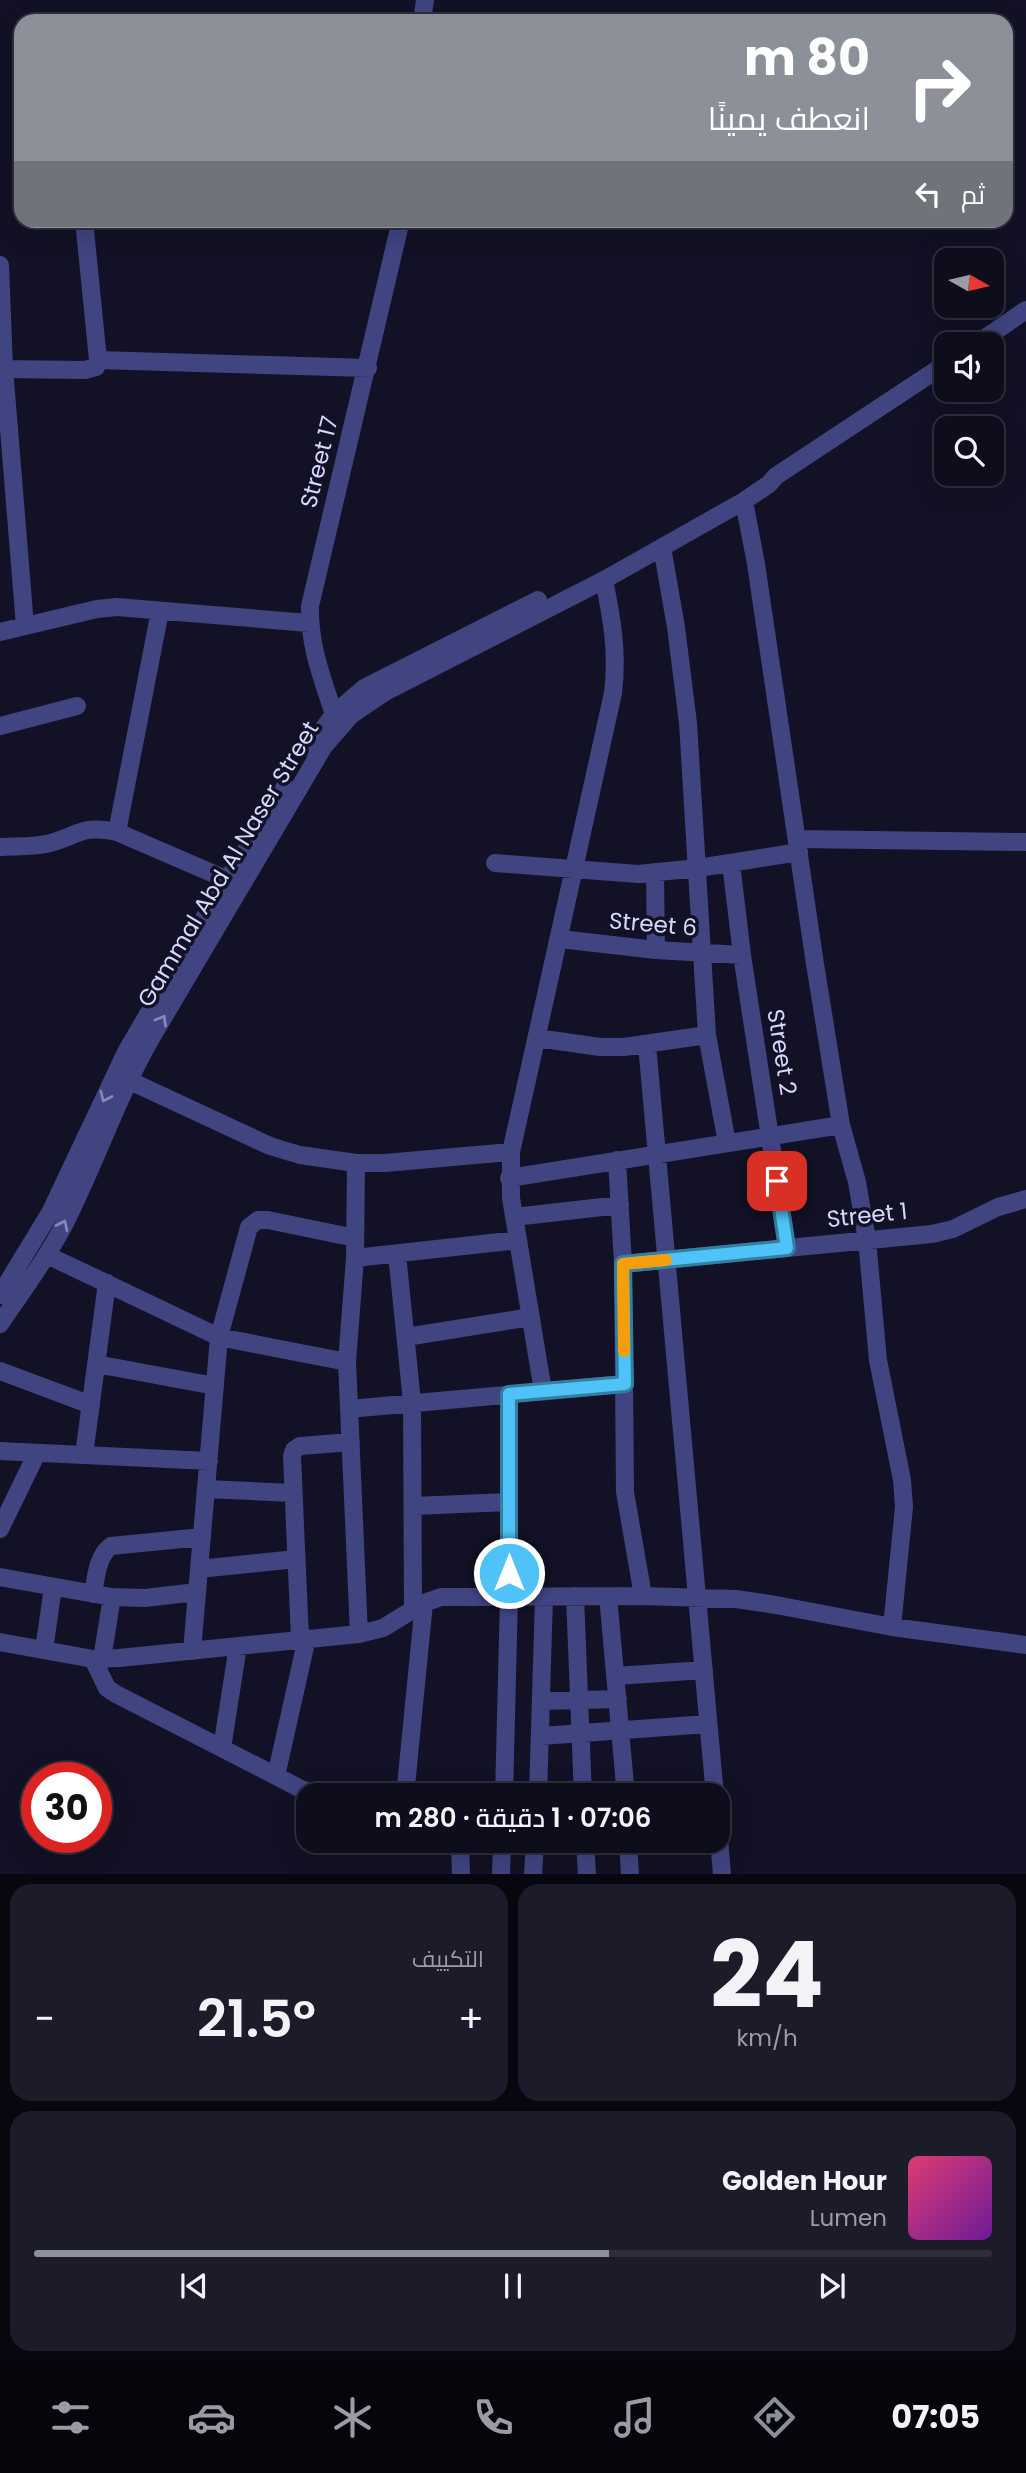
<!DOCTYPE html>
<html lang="ar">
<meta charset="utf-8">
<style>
:root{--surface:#0e0d1c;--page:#1c1b29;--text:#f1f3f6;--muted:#9b9ca3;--line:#2e2d3b;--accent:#8c9099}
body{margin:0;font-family:Poppins,Cairo,sans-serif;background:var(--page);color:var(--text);direction:rtl;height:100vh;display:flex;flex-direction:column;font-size:26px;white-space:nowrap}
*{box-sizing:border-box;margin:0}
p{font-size:23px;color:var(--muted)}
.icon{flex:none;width:38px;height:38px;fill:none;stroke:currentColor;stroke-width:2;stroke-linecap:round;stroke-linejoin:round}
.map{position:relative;height:1874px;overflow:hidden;direction:ltr}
.sheet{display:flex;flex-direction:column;gap:10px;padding:10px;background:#08070f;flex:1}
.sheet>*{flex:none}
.hud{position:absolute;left:14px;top:14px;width:999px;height:214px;border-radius:21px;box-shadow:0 7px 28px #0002,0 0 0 2px var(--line);direction:rtl;background:#8c9099;color:#fff;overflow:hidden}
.needle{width:46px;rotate:98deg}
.tools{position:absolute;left:934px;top:248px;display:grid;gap:14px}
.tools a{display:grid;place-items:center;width:70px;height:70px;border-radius:14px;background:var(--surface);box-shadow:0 7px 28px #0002,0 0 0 2px var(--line);font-size:35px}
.speed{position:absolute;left:21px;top:1762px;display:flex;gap:14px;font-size:35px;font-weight:700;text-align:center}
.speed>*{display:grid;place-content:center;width:91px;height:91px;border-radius:50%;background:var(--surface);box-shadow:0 7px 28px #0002,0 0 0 2px var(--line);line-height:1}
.speed .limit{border:10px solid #d22;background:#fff;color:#111}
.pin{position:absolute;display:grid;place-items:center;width:60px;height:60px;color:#fff;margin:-30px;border-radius:14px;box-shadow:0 4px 10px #0006}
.me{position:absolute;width:77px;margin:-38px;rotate:0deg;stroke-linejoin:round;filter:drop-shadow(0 0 5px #0008)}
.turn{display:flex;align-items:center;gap:24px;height:147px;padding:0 28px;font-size:32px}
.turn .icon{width:91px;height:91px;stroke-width:2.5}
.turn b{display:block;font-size:49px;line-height:60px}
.then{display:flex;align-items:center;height:66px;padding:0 28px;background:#0003;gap:14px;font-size:26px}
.big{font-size:52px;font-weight:600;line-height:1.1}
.sheet .tile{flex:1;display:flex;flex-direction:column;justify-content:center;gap:10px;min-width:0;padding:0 24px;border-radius:21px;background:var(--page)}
.sheet .dial{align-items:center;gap:0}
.dial b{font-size:91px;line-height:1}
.song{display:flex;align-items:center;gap:21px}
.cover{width:84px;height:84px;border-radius:10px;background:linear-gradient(135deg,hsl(340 70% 55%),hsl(280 70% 35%))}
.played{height:7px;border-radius:4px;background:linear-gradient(90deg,var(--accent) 60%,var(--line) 60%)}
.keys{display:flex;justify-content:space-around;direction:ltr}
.heat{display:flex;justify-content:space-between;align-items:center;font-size:38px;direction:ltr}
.sheet .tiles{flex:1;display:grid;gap:10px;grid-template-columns:1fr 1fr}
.tile:last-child{grid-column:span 2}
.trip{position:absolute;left:296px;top:1783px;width:434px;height:70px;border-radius:21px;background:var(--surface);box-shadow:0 7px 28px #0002,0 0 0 2px var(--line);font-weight:600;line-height:70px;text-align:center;direction:rtl}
.tabs{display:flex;height:112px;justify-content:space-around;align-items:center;background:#06050b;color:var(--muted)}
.tabs .icon{width:49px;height:49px}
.tabs .selected{color:var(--accent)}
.tabs b{font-size:32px;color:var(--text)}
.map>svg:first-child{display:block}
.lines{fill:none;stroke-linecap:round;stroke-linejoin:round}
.minor{stroke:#404480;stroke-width:18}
.oneway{stroke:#8487b8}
.route-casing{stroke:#337fa1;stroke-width:18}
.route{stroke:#4fc3f7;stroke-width:12}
.slow{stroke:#f59e0b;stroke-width:12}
.labels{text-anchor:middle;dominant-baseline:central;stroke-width:7;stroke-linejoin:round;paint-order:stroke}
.street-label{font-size:23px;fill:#d8d8fc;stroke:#121125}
</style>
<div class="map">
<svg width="1026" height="1875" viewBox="0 0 1026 1875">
<rect width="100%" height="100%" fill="#121125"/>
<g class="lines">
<path class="minor" d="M422,21L425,0
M0,265L4,368L25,626
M975,345L1026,310
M98,360L368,368
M0,369L85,370L96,367L98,360L84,220
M744,501L756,564L815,964L841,1125L857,1182L867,1240L878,1360L902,1480L904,1507L892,1627
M662,547L676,627L688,723L707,1035L727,1143
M0,632L97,609L117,607L309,623
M334,714C322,678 309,645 310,606L401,220
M0,726L77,706
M309,748L334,714L364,688L538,600
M117,832L160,611
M797,839L1026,842
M0,847C15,846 31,847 46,844C78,837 79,824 117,832L228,880
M495,863L638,874L698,868L799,852
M731,863L742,955L787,1248
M655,872L656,950
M560,939L656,950L742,955
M537,1038L600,1047H624L707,1035
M647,1045L715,1796
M128,1080L270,1146L300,1155L356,1163H385L511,1152
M617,1160L623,1264L625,1492L643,1596
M356,1163L355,1258L347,1362L359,1634
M509,1178L841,1125
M514,1217L620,1205
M397,1254L412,1402L413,1611
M47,1255L219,1337L347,1362
M355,1258L518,1240
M623,1264L932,1234L953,1229L998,1207L1026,1199
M0,1295L50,1213L126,1052L210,908L285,787
M0,1324C22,1291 46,1260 64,1225C95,1164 116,1100 150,1040L324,746L351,715L385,692L604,580L744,501L769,484L776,476L947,363
M406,1337L531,1317
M96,1364L215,1386
M0,1371L91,1405
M543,1391L511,1198V1152L613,693C618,653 612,619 604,580
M349,1409L625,1384
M0,1451L209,1461
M84,1455L107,1283
M207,1489L293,1493
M413,1506L509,1502
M0,1529L37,1453
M199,1569L296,1559
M0,1577L112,1597L145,1598L197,1592
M93,1594C96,1578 97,1556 111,1546L202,1537
M575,1596L583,1796
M608,1596L626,1796
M307,1638L276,1776L301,1789L322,1796
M300,1639L292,1456L294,1450L300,1446L351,1442
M0,1642L93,1659L119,1658L359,1634L383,1628L424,1603L441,1597L643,1596L736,1599L776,1605L892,1627L1026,1645
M44,1650L53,1587
M192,1651L219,1337L249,1227L258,1220H268L355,1238
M93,1659L107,1688L116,1694L276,1776
M102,1659L112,1597
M616,1676L704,1670
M542,1701L618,1699
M541,1736L708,1724
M222,1748L238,1646
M405,1796L424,1603
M504,1796L509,1597V1394
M538,1796L544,1597
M718,1826L722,1875
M460,1841L461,1875
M585,1841L587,1875
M628,1841L630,1875
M501,1875L502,1841
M533,1875L535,1841"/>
</g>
<defs><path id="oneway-chevron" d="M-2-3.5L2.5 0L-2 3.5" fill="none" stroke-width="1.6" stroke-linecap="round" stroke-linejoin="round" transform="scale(1.75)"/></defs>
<g class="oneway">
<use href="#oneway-chevron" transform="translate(162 1020) rotate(-60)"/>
<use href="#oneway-chevron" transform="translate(105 1097) rotate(115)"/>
<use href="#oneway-chevron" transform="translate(63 1225) rotate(-64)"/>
</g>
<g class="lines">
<defs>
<path id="route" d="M509,1573V1394L625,1384L623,1264L787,1248L777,1181"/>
</defs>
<use href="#route" class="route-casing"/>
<use href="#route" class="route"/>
<path class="slow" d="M624,1351L623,1264L666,1260"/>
</g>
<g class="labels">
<g class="street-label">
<text transform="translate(319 462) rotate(-76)">Street 17</text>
<text transform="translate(228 864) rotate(-59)">Gammal Abd Al Naser Street</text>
<text transform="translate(653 924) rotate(5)">Street 6</text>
<text transform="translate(782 1052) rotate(81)">Street 2</text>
<text transform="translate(867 1215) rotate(-6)">Street 1</text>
</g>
</g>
</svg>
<div class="tools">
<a><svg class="needle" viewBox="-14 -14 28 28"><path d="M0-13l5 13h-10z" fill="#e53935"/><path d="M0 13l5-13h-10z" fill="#9b9ca3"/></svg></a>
<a><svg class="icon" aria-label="sound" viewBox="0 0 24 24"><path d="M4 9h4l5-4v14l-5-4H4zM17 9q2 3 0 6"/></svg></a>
<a><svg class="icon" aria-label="search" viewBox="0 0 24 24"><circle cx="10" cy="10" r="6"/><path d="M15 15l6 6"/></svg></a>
</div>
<div class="speed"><div class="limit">30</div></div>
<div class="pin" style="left:777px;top:1181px;background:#d93025"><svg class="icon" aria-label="arrive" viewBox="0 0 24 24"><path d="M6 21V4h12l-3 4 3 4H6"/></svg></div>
<svg class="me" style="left:509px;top:1573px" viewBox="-20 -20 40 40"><circle r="17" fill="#4fc3f7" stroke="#fff" stroke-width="3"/><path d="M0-11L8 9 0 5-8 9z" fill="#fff"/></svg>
<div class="trip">07:06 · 1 دقيقة · 280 m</div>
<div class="hud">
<div class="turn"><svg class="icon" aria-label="right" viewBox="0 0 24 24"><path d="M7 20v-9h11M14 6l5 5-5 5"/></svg><div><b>80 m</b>انعطف يمينًا</div></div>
<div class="then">ثم<svg class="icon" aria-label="left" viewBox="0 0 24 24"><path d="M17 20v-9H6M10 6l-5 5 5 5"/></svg></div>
</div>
</div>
<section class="sheet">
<div class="tiles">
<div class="tile dial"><b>24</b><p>km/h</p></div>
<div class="tile"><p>التكييف</p>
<div class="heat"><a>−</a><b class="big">21.5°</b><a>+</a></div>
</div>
<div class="tile">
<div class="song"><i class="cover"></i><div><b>Golden Hour</b><p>Lumen</p></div></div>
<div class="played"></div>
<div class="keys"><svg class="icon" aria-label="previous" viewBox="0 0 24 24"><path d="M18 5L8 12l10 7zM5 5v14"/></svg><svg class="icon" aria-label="pause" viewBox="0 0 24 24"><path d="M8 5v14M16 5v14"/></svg><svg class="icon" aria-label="next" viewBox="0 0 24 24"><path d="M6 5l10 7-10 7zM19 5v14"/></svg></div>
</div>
</div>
</section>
<nav class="tabs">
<b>07:05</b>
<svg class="icon selected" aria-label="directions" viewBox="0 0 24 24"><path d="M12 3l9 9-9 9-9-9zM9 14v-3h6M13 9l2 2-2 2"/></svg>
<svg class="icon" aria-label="music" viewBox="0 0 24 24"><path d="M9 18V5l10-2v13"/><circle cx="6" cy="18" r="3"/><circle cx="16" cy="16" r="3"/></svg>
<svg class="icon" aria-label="phone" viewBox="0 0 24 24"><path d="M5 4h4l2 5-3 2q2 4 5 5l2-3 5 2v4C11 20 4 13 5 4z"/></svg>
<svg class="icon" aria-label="climate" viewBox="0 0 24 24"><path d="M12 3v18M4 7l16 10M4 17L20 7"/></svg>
<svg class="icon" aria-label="car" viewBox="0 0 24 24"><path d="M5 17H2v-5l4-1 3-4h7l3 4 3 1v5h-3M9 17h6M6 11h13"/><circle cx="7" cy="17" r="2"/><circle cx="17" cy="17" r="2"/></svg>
<svg class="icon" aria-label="filters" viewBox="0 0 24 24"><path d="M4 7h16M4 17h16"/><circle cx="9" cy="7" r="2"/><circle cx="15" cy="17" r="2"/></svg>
</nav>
